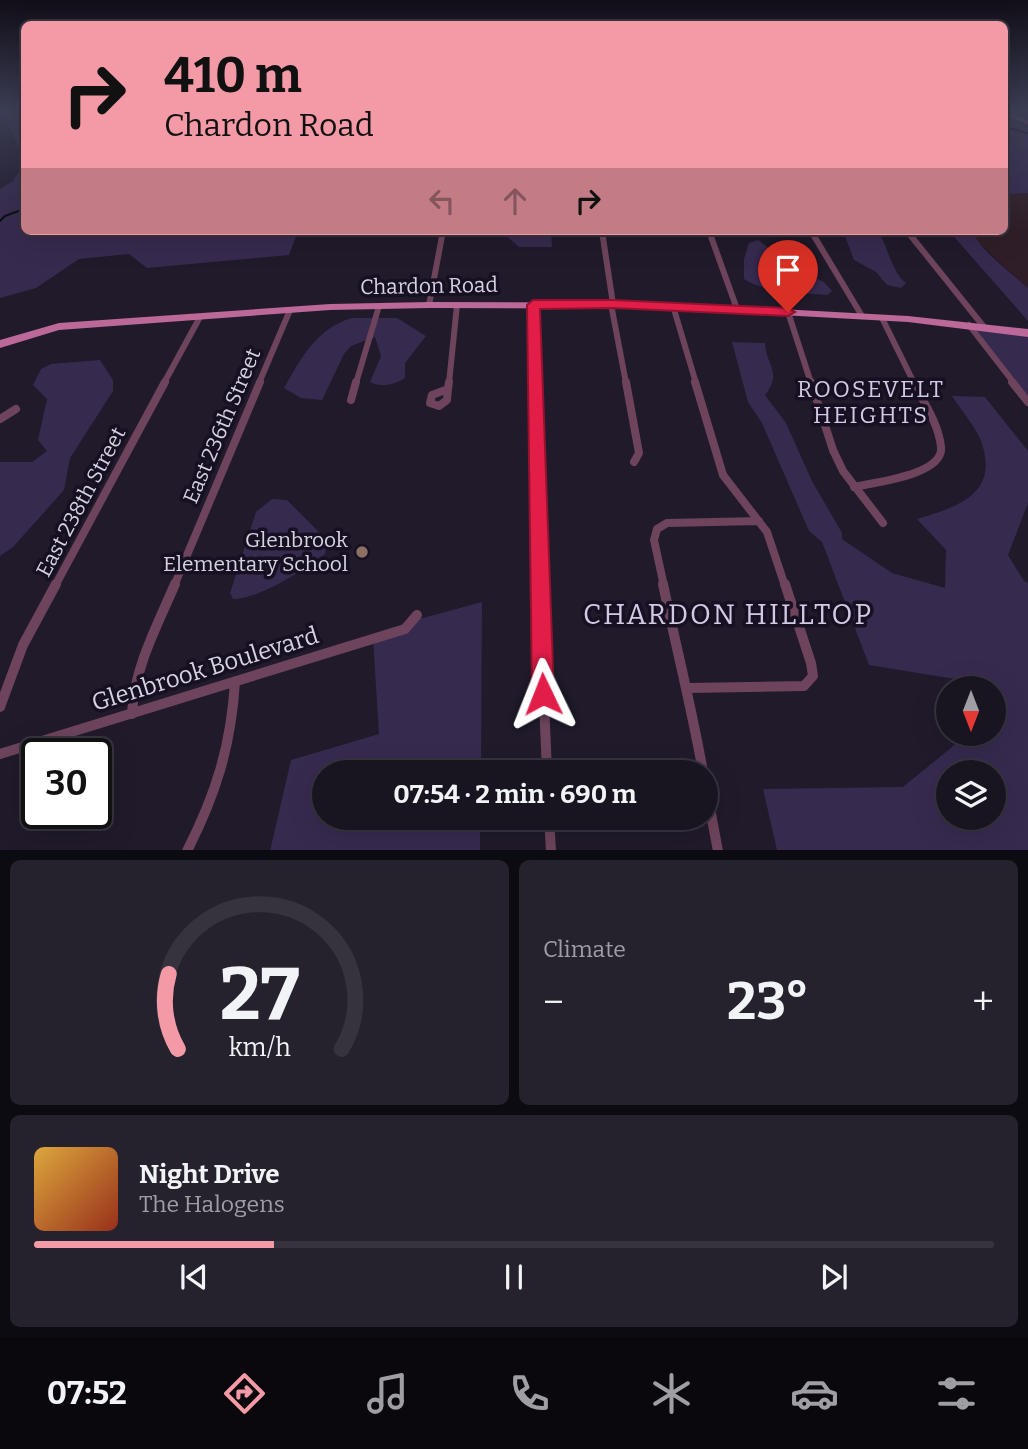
<!DOCTYPE html>
<meta charset="utf-8">
<style>
:root{--surface:#181420;--page:#25212d;--text:#f1f3f6;--muted:#9f9ea5;--line:#36333e;--accent:#f49aa7}
body{margin:0;font-family:Bitter,serif;background:var(--page);color:var(--text);height:100vh;display:flex;flex-direction:column;font-size:26px;white-space:nowrap}
*{box-sizing:border-box;margin:0}
p{font-size:23px;color:var(--muted)}
.icon{flex:none;width:38px;height:38px;fill:none;stroke:currentColor;stroke-width:2;stroke-linecap:round;stroke-linejoin:round}
.map{position:relative;height:850px;overflow:hidden}
.sheet{display:flex;flex-direction:column;gap:10px;padding:10px;background:#0d0b12;flex:1}
.sheet>*{flex:none}
.banner{position:absolute;left:21px;top:21px;width:987px;height:214px;border-radius:10px;box-shadow:0 7px 28px #0002,0 0 0 2px var(--line);background:#f49aa7;color:#111;overflow:hidden}
.needle{width:46px;rotate:180deg}
.controls{position:absolute;left:936px;top:676px;display:grid;gap:14px}
.controls a{display:grid;place-items:center;width:70px;height:70px;border-radius:50%;background:var(--surface);box-shadow:0 7px 28px #0002,0 0 0 2px var(--line);font-size:35px}
.speed{position:absolute;left:21px;top:738px;display:flex;gap:14px;font-size:35px;font-weight:700;text-align:center}
.speed>*{display:grid;place-content:center;width:91px;height:91px;border-radius:50%;background:var(--surface);box-shadow:0 7px 28px #0002,0 0 0 2px var(--line);line-height:1}
.speed .limit{border:4px solid #111;border-radius:10px;background:#fff;color:#111}
.pin{position:absolute;display:grid;place-items:center;width:60px;height:60px;color:#fff;margin:-72px -30px;border-radius:50% 50% 50% 0;rotate:-45deg;box-shadow:0 0 7px #0007}
.pin .icon{rotate:45deg}
.me{position:absolute;width:77px;margin:-38px;rotate:358deg;stroke-linejoin:round;filter:drop-shadow(0 0 5px #0008)}
.turn{display:flex;align-items:center;gap:24px;height:147px;padding:0 28px;font-size:32px}
.turn .icon{width:91px;height:91px;stroke-width:2.5}
.turn b{display:block;font-size:49px;line-height:60px}
.lanes{display:flex;align-items:center;height:66px;padding:0 28px;background:#0003;justify-content:center;gap:35px;direction:ltr}
.lanes .off{opacity:.35}
.big{font-size:52px;font-weight:700;line-height:1.1}
.sheet .tile{flex:1;display:flex;flex-direction:column;justify-content:center;gap:10px;min-width:0;padding:0 24px;border-radius:10px;background:var(--page)}
.sheet .dial{align-items:center;gap:0}
.dial svg{height:182px;overflow:visible;fill:none;stroke:var(--line);stroke-width:7;stroke-linecap:round;text-anchor:middle}
.dial text{fill:var(--text);stroke:none}
.song{display:flex;align-items:center;gap:21px}
.cover{width:84px;height:84px;border-radius:10px;background:linear-gradient(135deg,hsl(40 70% 55%),hsl(10 70% 35%))}
.played{height:7px;border-radius:4px;background:linear-gradient(90deg,var(--accent) 25%,var(--line) 25%)}
.keys{display:flex;justify-content:space-around;direction:ltr}
.heat{display:flex;justify-content:space-between;align-items:center;font-size:38px;direction:ltr}
.sheet .tiles{flex:1;display:grid;gap:10px;grid-template-columns:1fr 1fr}
.tile:last-child{grid-column:span 2}
.trip{position:absolute;left:312px;top:760px;width:406px;height:70px;border-radius:35px;background:var(--surface);box-shadow:0 7px 28px #0002,0 0 0 2px var(--line);font-weight:700;line-height:70px;text-align:center}
.tab-bar{display:flex;height:112px;justify-content:space-around;align-items:center;background:#0a080d;color:var(--muted)}
.tab-bar .icon{width:49px;height:49px}
.tab-bar .active{color:var(--accent)}
.tab-bar b{font-size:32px;color:var(--text)}
.map>svg:first-child{display:block}
.commercial{fill:#2f1e27}
.green{fill:#372a4f;fill-rule:evenodd}
.lines{fill:none;stroke-linecap:round;stroke-linejoin:round}
.stream{stroke:#030c0c;stroke-width:2}
.street-far2{stroke:#6d445b;stroke-width:6}
.street-far1{stroke:#6d445b;stroke-width:8}
.street{stroke:#6d445b;stroke-width:10}
.secondary{fill:#9a587e;fill-rule:evenodd}
.primary{fill:#bc6898;fill-rule:evenodd}
.route{fill:#e11d48;stroke:#92132f;stroke-width:2}
.education-dot{fill:#8d6e63;stroke:#161022;stroke-width:2.5}
.labels{text-anchor:middle;dominant-baseline:central;stroke-width:7;stroke-linejoin:round;paint-order:stroke}
.street-label{font-size:21px;fill:#d6d2df;stroke:#161022}
.poi-label{font-size:21px;fill:#d6d2df;stroke:#161022;text-anchor:end}
.neighbourhood-label{font-size:23px;letter-spacing:2px;fill:#d2cae3;stroke:#161022}
.near-street-label{font-size:24px;fill:#d6d2df;stroke:#161022}
.near-neighbourhood-label{font-size:28px;letter-spacing:2px;fill:#d2cae3;stroke:#161022}
</style>
<div class="map">
<svg width="1028" height="851" viewBox="0 0 1028 851">
<rect width="100%" height="100%" fill="#201a2b"/>
<path class="commercial" d="M1020,192L1028,193V288L990,253L974,237L973,231H1004L1005,194Z"/>
<path class="green" d="M0,111H24V157L6,121L0,116Z
M1004,111H1028V193L1005,194Z
M24,163V231H298L289,255L147,268L129,254L79,259L36,288L0,298V189L13,181Z
M501,231H551L552,247H519Z
M843,231C853,231 868,228 876,232C887,237 889,270 906,283L901,288L887,285L876,272L854,260Z
M949,231H973C977,248 1014,275 1028,288V321Z
M758,240L799,270L824,282L832,291L827,295C800,292 767,294 744,279V259L749,243Z
M352,318H397L426,336L405,363V378C394,385 382,388 370,382L381,356L375,337L351,346L344,354L322,400L301,398L284,388C301,358 317,328 352,318Z
M969,325L1028,333V402Z
M732,342L765,343C766,366 783,372 765,395L786,423L812,481L842,533V539L892,573L945,588L946,550L917,519C958,507 1000,494 981,441C975,426 961,410 952,396L985,397L1028,451V503L1008,555L1024,581L1028,583V850H777L763,789L903,787L969,733H994V688H958L955,679L869,665L822,542L809,531L762,423L748,402ZM948,772H994V817H948Z
M100,360L113,380V391L70,458L64,490L13,547L0,556V462H32L47,451L38,440L47,399L33,385L41,369L51,364Z
M272,499L287,500L327,540L325,554C304,570 259,599 233,599L230,593L256,512Z
M482,602L481,772H324V817H480V850L270,851L291,760L379,734L373,639L405,629L414,618H423Z"/>
<g class="lines">
<path class="stream" d="M1004,127L1028,133
M0,221L5,216L24,209"/>
<path class="street-far2" d="M602,231L613,304
M709,231L737,309
M811,231L862,316
M907,231L984,327
M611,304L626,383
M429,305L443,231
M533,305L535,383
M673,306L696,383
M788,312L811,383
M882,318L914,383
M969,325L1014,383
M164,383L200,317
M259,383L290,310
M356,383L379,306
M449,383L457,305"/>
<path class="street-far1" d="M535,382L539,586
M626,382L639,453L634,462
M695,382L723,475L767,532L785,586
M811,382L833,450L843,471L883,523
M1012,382L1028,402
M448,389L447,400L439,406L430,403L432,395Z
M448,389L449,382
M351,400L356,382
M0,419L16,409
M854,487C875,482 944,475 941,447C939,424 923,401 913,382
M55,586L165,382
M174,586L260,382
M664,586L654,540L657,529L667,523L759,521"/>
<path class="street" d="M539,584L547,772
M663,584C676,647 692,709 703,772
M688,688L804,686L813,676L811,663L785,584
M0,707L23,645L56,584
M132,714C134,668 157,626 175,584
M0,754L405,629L417,615
M705,782L718,851
M549,817L551,851
M187,851C216,794 231,746 235,682"/>
<path class="secondary" d="M1004,111L1028,120V124L1004,115Z"/>
<path class="primary" d="M429,302L673,303L908,316L1028,329V337L908,322L673,309L429,308L330,310L59,330L0,348V340L59,323L330,304Z"/>
</g>
<linearGradient id="sky" x2="0" y2="1"><stop stop-color="#120e18"/><stop offset="0.48" stop-color="#3c3e55"/><stop offset="1" stop-color="#3c3e55" stop-opacity="0"/></linearGradient>
<rect width="1028" height="230" fill="url(#sky)"/>
<path class="route" d="M533,300H613L788,308L795,312L788,316L613,308L540,309L554,694L551,702L543,705L536,702L532,694L527,305Z"/>
<circle class="education-dot" cx="362" cy="552" r="7"/>
<g class="labels">
<g class="street-label">
<text transform="translate(429 286) rotate(-1)">Chardon Road</text>
<text transform="translate(222 426) rotate(-67)">East 236th Street</text>
<text transform="translate(81 502) rotate(-62)">East 238th Street</text>
</g>
<g class="poi-label">
<text x="348" y="540">Glenbrook<tspan x="348" dy="24">Elementary School</tspan></text>
</g>
<g class="neighbourhood-label">
<text x="871" y="389">ROOSEVELT<tspan x="871" dy="26">HEIGHTS</tspan></text>
</g>
<g class="near-street-label">
<text transform="translate(205 669) rotate(-17)">Glenbrook Boulevard</text>
</g>
<g class="near-neighbourhood-label">
<text x="728" y="614">CHARDON HILLTOP</text>
</g>
</g>
</svg>
<div class="controls">
<a><svg class="needle" viewBox="-14 -14 28 28"><path d="M0-13l5 13h-10z" fill="#e53935"/><path d="M0 13l5-13h-10z" fill="#9f9ea5"/></svg></a>
<a><svg class="icon" aria-label="layers" viewBox="0 0 24 24"><path d="M12 4l9 5-9 5-9-5zM3 14l9 5 9-5"/></svg></a>
</div>
<div class="speed"><div class="limit">30</div></div>
<div class="pin" style="left:788px;top:312px;background:#d93025"><svg class="icon" aria-label="arrive" viewBox="0 0 24 24"><path d="M6 21V4h12l-3 4 3 4H6"/></svg></div>
<svg class="me" style="left:543px;top:694px" viewBox="-20 -20 40 40"><path d="M0-17L14 15 0 8-14 15z" fill="#e11d48" stroke="#fff" stroke-width="4"/></svg>
<div class="trip">07:54 · 2 min · 690 m</div>
<div class="banner">
<div class="turn"><svg class="icon" aria-label="right" viewBox="0 0 24 24"><path d="M7 20v-9h11M14 6l5 5-5 5"/></svg><div><b>410 m</b>Chardon Road</div></div>
<div class="lanes"><svg class="icon off" aria-label="left" viewBox="0 0 24 24"><path d="M17 20v-9H6M10 6l-5 5 5 5"/></svg><svg class="icon off" aria-label="ahead" viewBox="0 0 24 24"><path d="M12 20V5M6 11l6-6 6 6"/></svg><svg class="icon" aria-label="right" viewBox="0 0 24 24"><path d="M7 20v-9h11M14 6l5 5-5 5"/></svg></div>
</div>
</div>
<section class="sheet">
<div class="tiles">
<div class="tile dial"><svg viewBox="0 0 100 80">
<path d="M14 69A42 42 0 1 1 86 69"/>
<path d="M14 69A42 42 0 0 1 10 36" stroke="#f49aa7"/>
<text x="50" y="56" font-size="32" font-weight="700">27</text>
<text x="50" y="72" font-size="11">km/h</text>
</svg></div>
<div class="tile"><p>Climate</p>
<div class="heat"><a>−</a><b class="big">23°</b><a>+</a></div>
</div>
<div class="tile">
<div class="song"><i class="cover"></i><div><b>Night Drive</b><p>The Halogens</p></div></div>
<div class="played"></div>
<div class="keys"><svg class="icon" aria-label="previous" viewBox="0 0 24 24"><path d="M18 5L8 12l10 7zM5 5v14"/></svg><svg class="icon" aria-label="pause" viewBox="0 0 24 24"><path d="M8 5v14M16 5v14"/></svg><svg class="icon" aria-label="next" viewBox="0 0 24 24"><path d="M6 5l10 7-10 7zM19 5v14"/></svg></div>
</div>
</div>
</section>
<nav class="tab-bar">
<b>07:52</b>
<svg class="icon active" aria-label="directions" viewBox="0 0 24 24"><path d="M12 3l9 9-9 9-9-9zM9 14v-3h6M13 9l2 2-2 2"/></svg>
<svg class="icon" aria-label="music" viewBox="0 0 24 24"><path d="M9 18V5l10-2v13"/><circle cx="6" cy="18" r="3"/><circle cx="16" cy="16" r="3"/></svg>
<svg class="icon" aria-label="phone" viewBox="0 0 24 24"><path d="M5 4h4l2 5-3 2q2 4 5 5l2-3 5 2v4C11 20 4 13 5 4z"/></svg>
<svg class="icon" aria-label="climate" viewBox="0 0 24 24"><path d="M12 3v18M4 7l16 10M4 17L20 7"/></svg>
<svg class="icon" aria-label="car" viewBox="0 0 24 24"><path d="M5 17H2v-5l4-1 3-4h7l3 4 3 1v5h-3M9 17h6M6 11h13"/><circle cx="7" cy="17" r="2"/><circle cx="17" cy="17" r="2"/></svg>
<svg class="icon" aria-label="filters" viewBox="0 0 24 24"><path d="M4 7h16M4 17h16"/><circle cx="9" cy="7" r="2"/><circle cx="15" cy="17" r="2"/></svg>
</nav>
